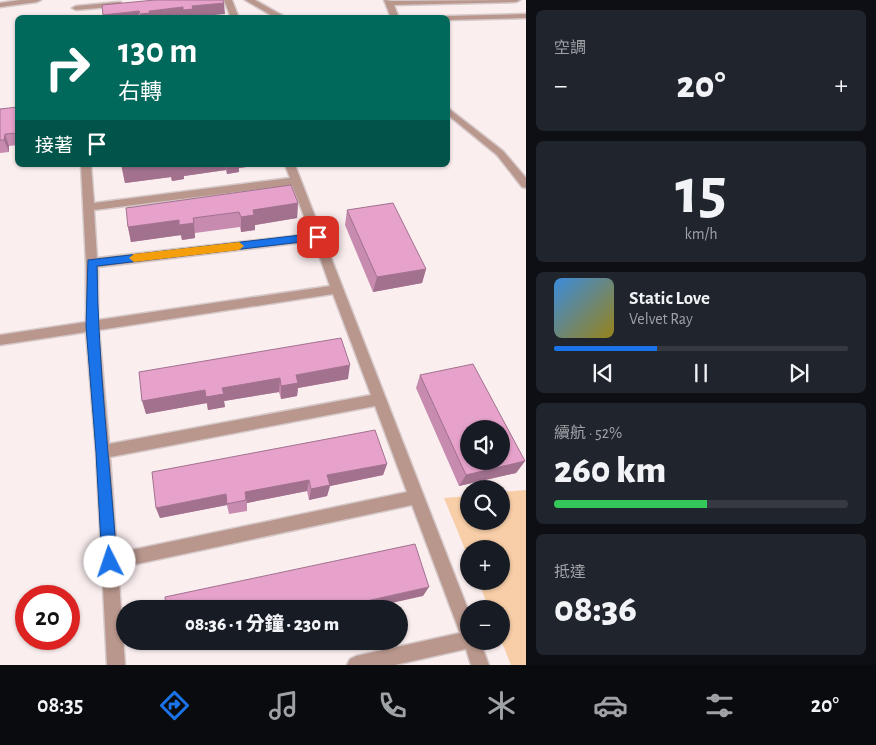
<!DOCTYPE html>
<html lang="zh-TW">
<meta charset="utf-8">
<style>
:root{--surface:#171b24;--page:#20242c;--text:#f1f3f6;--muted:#9ea1a6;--line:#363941;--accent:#1a73e8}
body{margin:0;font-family:"Alegreya Sans","Noto Sans TC",sans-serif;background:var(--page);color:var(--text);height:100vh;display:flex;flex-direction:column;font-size:19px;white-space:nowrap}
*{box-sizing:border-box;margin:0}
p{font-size:16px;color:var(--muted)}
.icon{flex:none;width:28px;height:28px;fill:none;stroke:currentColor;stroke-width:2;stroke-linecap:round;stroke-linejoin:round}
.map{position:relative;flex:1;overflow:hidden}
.details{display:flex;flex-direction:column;gap:10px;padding:10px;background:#0d0f14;width:350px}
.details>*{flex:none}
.banner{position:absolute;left:15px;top:15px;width:435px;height:152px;border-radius:8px;box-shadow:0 1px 4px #0004;background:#00695c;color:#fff;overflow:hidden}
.fabs{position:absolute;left:460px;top:420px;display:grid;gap:10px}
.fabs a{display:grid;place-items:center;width:50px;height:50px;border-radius:50%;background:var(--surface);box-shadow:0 1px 4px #0004;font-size:25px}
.speed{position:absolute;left:15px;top:585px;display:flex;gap:10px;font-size:25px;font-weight:700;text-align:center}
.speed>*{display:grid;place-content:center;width:65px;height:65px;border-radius:50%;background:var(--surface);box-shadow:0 1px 4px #0004;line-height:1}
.speed .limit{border:8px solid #d22;background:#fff;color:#111}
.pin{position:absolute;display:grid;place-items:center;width:42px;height:42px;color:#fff;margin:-21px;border-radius:10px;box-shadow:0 2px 8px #0006}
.me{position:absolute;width:55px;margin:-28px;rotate:356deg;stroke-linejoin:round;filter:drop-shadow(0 0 4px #0008)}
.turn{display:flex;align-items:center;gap:18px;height:105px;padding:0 20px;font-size:22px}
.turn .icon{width:65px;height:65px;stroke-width:2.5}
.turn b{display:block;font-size:35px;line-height:42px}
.then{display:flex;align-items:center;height:48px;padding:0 20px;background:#0003;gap:10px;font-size:19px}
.big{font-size:38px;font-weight:800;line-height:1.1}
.details .card{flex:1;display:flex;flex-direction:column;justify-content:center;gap:8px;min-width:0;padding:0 18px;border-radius:8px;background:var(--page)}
.details .dial{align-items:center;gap:0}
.dial b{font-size:65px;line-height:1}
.song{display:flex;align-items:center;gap:15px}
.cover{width:60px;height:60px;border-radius:8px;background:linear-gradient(135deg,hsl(210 70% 55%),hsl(50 70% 35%))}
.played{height:5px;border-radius:2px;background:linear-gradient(90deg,var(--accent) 35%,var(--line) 35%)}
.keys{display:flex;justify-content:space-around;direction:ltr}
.heat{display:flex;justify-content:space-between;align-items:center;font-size:28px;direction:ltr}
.charge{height:8px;border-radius:4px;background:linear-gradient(90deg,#34c759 52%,var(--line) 0)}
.trip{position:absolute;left:116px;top:600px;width:292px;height:50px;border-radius:25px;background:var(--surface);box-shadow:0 1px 4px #0004;font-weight:800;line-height:50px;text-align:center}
.tab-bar{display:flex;height:80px;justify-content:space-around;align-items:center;background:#090b0e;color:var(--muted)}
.tab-bar .icon{width:35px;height:35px}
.tab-bar .active{color:var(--accent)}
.tab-bar b{font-size:22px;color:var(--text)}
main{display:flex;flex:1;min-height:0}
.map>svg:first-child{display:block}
.green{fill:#f7cea7}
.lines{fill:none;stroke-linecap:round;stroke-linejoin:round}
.minor-casing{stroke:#d6c9ca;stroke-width:3}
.minor{fill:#b9978d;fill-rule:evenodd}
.wall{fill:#c68baf}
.shaded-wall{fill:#a1718e}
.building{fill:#e6a2cb;stroke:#a1718e;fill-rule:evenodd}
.route{fill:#1a73e8;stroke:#114b97}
.slow{fill:#f59e0b}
</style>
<main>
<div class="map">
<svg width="526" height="665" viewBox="0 0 526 665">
<rect width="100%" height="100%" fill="#fbeeef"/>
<path class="green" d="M526,490V665H511L501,640V609H489L478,581H501V549H469V559L444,498L469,496V521H501V492Z"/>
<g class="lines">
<defs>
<path id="minor" d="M20,0H41L37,2L0,7V3Z
M224,0H232L239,18H231Z
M245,0H255L287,18H276Z
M384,0L392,1L520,0L516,2L394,5L399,18H391Z
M118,2H121V6L76,10L72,8L76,6Z
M526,14V18L448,20V18H444L448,16Z
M448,108L503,151L526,178V188L522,187L497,155L448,115Z
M81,165H91L94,203L290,178L285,165H295L469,612V641H480L489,665H471L466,649L395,665H347L350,659L356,656L460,633L412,505L118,568L125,665H107L96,452L86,332L0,345V335L86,322V263ZM292,185L311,234L97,258L94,210ZM314,241L330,286L98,320V267ZM333,294L371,395L109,444L99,330ZM375,406L407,492L117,553L110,457Z"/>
</defs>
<use href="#minor" class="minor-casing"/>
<use href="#minor" class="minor"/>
</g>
<path class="wall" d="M18,107V145L9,146V152L0,153V109Z
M121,165H261L239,168V172L227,174L226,170L184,176V179L172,181L171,177L125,183Z
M298,203L297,218L255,225V230L241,232L240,227L195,233V238L182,240L181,235L131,242L128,227Z
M347,210L426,269L422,283L373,292L345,225Z
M139,372L348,379L298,388L297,396L281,399L279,392L224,401L225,407L208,410L207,403L146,414Z
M420,375L525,461L516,473L459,486L416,388Z
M387,464L383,475L330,486L327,496L309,500L307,491L247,503V511L229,514L227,505L160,518L156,508Z"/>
<path class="shaded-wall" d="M224,3L225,14L194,17L184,18L183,10L192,6Z
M183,7L184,18H140V14L149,11Z
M139,11L140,18H103V15Z
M5,134L9,146V152L4,140Z
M141,165H169L171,177L125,183L122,167Z
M175,165H225L226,170L184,176V179L172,181L169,166Z
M226,165H261L239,168V172L227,174Z
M298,203L297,218L255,225V230L241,232V217L253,210Z
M179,220L181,235L131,242L128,227Z
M194,223L195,238L182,240L179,225Z
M426,269L422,283L373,292L377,277Z
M350,365L348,379L298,388L297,396L281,399V386L296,375Z
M280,378L279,392L224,401L225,407L208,410L206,397L222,388Z
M205,390L207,403L146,414L142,401Z
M525,461L516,473L459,486L466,475Z
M387,464L383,475L330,486L327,496L309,500L311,489L327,475Z
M309,480L307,491L247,503L245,492Z
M226,494L227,505L160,518L156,508Z
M429,587L423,596L365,609H359L362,602Z
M181,641H215L173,650L170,644Z
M251,641H270L251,646Z"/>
<path class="building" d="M155,0H223L224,3L192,6L193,9L183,10V7L149,11L150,13L140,14L139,11L103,15L102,5Z
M18,107V133L5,134L4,140H0V109Z
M121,165H141L122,167Z
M291,185L298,203L253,210L254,215L241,217L239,212L193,218L194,223L179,225V220L128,227L126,208Z
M393,203L426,269L377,277L347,210Z
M341,338L350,365L296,375L298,383L281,386L280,378L222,388L224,394L206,397L205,390L142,401L139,372Z
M473,364L525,461L466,475L420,375ZM469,429H501V461H469Z
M375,430L387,464L327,475L330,485L311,489L309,480L245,492L246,500L227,504L226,494L156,508L152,472Z
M415,544L429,587L362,602L364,609H342V608L337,609H166L165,597Z
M169,641H181L170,644Z"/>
<path class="route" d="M318,233L323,237L318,240L97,266C98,365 110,463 117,562L115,567L110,569L105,567L102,562L96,452L86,326L88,260Z"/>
<path class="slow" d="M239,242L244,246L239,250L134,262L129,258L134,254Z"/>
</svg>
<div class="fabs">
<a><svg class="icon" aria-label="sound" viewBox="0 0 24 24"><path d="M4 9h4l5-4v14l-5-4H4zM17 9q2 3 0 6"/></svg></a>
<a><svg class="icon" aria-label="search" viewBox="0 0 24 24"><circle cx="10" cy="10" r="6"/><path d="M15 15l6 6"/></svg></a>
<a>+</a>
<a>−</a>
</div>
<div class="speed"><div class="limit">20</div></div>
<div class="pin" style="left:318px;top:237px;background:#d93025"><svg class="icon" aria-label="arrive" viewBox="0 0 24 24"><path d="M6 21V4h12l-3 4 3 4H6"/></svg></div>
<svg class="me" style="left:110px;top:562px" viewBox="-20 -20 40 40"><circle r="19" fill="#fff"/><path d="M0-13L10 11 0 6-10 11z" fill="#1a73e8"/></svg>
<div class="trip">08:36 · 1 分鐘 · 230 m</div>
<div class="banner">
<div class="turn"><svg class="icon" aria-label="right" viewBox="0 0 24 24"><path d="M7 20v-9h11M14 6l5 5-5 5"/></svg><div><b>130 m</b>右轉</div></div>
<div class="then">接著<svg class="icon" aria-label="arrive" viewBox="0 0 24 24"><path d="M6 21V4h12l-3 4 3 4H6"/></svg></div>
</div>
</div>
<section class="details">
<div class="card"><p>空調</p>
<div class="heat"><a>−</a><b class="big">20°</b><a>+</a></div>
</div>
<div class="card dial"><b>15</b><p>km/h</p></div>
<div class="card">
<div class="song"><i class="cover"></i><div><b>Static Love</b><p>Velvet Ray</p></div></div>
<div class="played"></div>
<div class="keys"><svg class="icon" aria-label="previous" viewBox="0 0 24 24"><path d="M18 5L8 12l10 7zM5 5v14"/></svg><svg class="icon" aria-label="pause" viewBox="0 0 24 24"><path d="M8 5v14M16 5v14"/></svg><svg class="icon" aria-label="next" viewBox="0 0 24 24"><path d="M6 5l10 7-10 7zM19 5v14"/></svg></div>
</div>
<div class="card"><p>續航 · 52%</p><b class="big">260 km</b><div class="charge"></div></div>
<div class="card"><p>抵達</p><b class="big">08:36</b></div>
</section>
</main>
<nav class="tab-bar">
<b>08:35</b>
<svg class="icon active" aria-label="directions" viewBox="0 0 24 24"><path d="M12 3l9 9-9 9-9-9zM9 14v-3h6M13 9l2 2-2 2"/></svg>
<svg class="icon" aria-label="music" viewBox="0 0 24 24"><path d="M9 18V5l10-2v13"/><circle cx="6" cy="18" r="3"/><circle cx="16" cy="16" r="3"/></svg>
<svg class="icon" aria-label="phone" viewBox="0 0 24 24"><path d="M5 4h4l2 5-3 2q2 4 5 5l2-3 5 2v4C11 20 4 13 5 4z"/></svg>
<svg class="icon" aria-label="climate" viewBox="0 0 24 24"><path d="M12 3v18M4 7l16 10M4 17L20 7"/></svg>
<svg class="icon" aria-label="car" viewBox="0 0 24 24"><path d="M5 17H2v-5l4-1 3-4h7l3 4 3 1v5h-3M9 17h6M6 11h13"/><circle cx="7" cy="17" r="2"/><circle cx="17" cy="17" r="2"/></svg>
<svg class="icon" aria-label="filters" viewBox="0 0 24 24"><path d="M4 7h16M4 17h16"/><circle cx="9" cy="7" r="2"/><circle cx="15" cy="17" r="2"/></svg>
<b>20°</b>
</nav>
